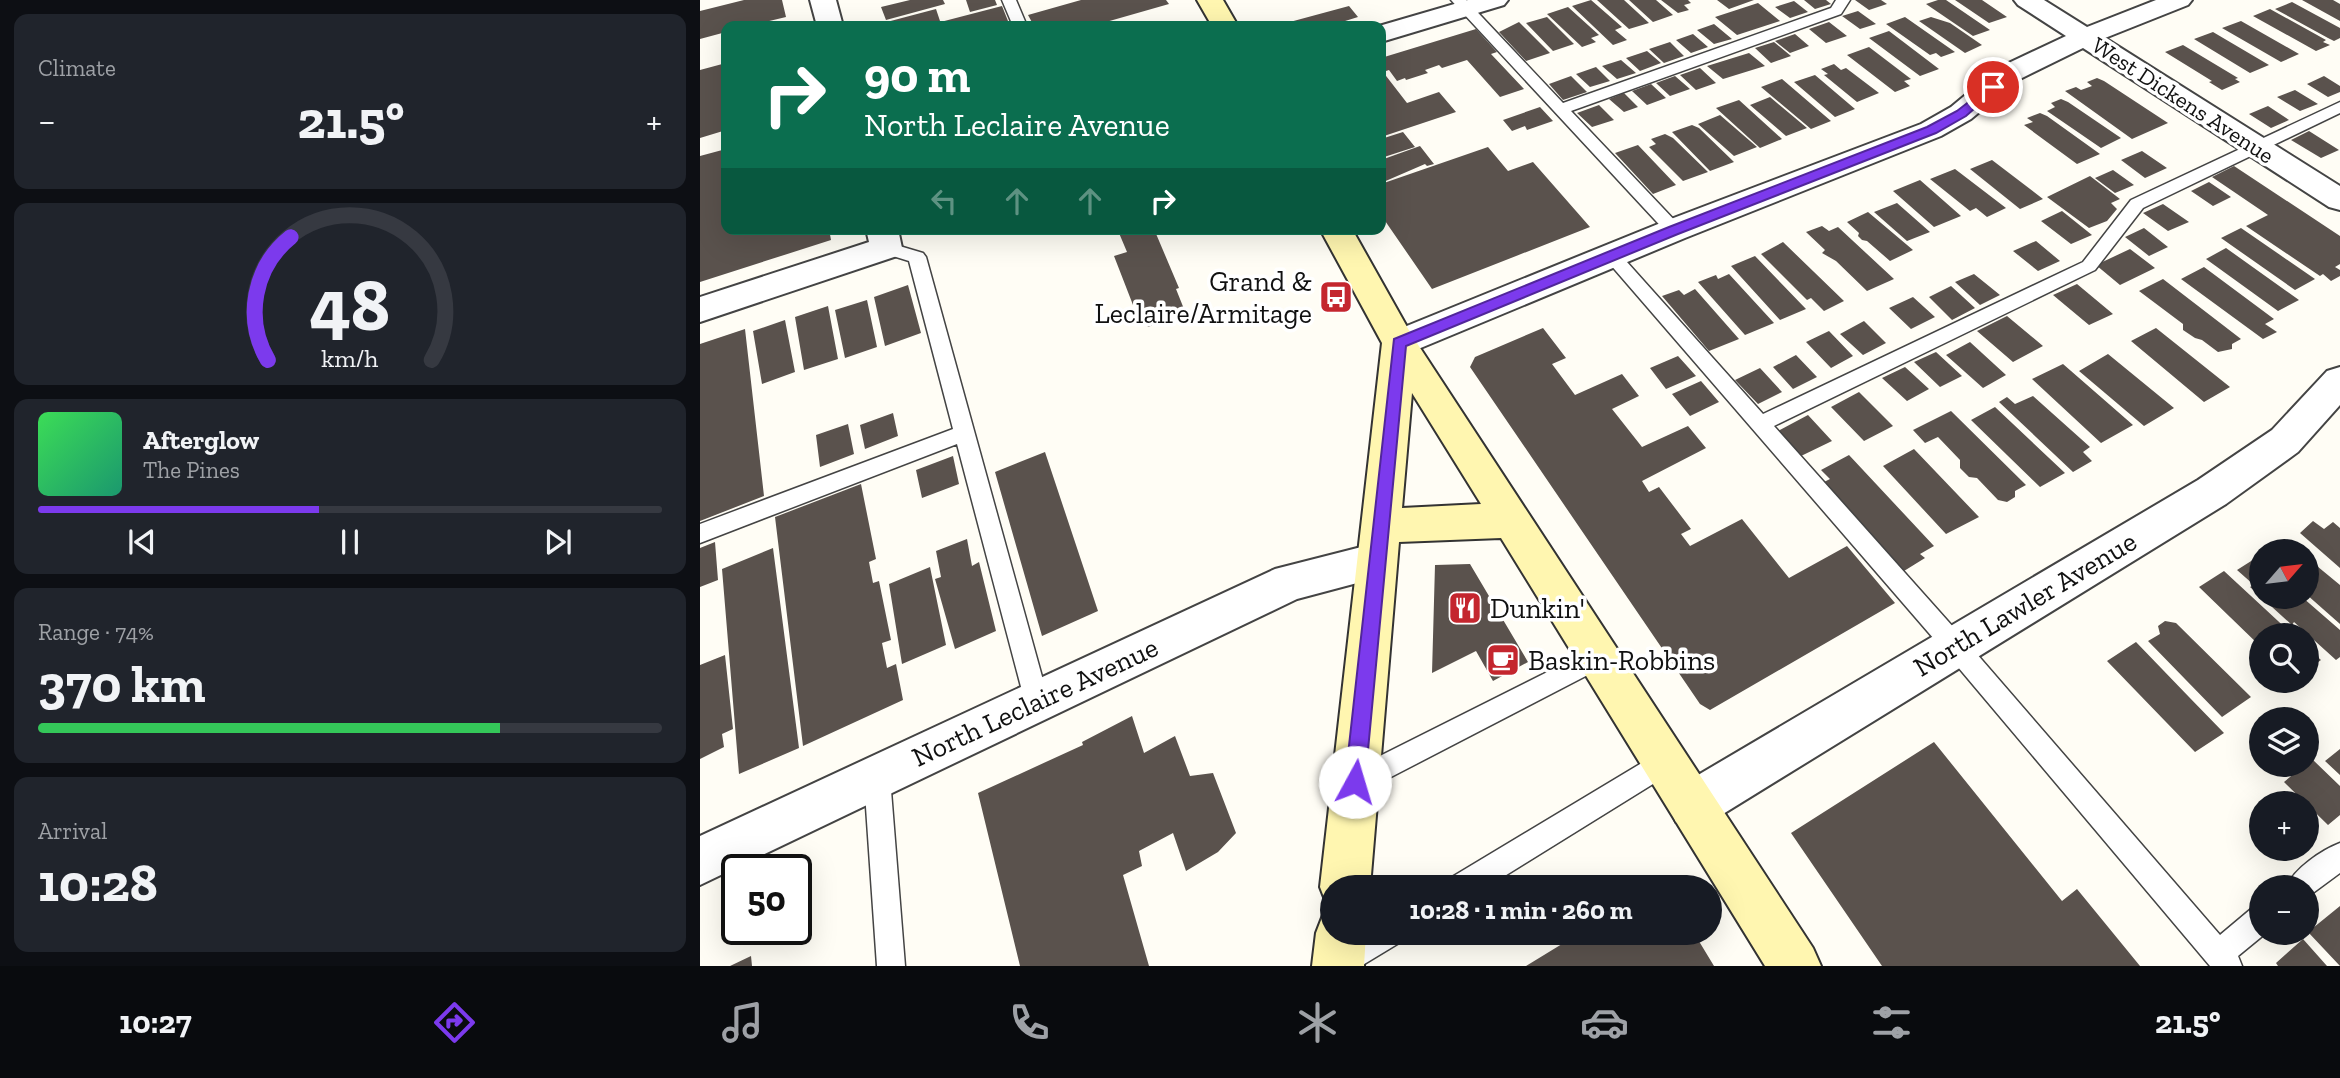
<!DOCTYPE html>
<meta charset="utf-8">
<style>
:root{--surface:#171b24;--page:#20242c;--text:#f1f3f6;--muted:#9ea1a6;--line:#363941;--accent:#7c3aed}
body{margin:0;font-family:"Zilla Slab",serif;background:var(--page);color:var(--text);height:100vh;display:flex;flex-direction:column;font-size:26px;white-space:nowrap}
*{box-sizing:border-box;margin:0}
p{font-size:23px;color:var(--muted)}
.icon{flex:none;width:38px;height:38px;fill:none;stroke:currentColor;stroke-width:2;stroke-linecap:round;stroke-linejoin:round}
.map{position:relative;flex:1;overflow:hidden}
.side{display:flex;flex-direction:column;gap:14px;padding:14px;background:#0d0f14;width:700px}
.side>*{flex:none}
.top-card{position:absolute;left:21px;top:21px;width:665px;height:214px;border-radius:14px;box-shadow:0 7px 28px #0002;background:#0b6e4f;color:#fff;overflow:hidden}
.needle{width:46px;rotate:62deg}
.buttons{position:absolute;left:1549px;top:539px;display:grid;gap:14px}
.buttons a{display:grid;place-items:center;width:70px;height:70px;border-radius:50%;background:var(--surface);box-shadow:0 7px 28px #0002;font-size:35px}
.speed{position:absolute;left:21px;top:854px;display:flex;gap:14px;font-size:35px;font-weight:700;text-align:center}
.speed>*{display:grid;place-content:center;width:91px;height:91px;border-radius:50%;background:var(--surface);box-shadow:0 7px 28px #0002;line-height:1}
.speed .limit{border:4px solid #111;border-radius:10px;background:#fff;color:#111}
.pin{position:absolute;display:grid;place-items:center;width:60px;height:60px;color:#fff;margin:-30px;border:4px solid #fff;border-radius:50%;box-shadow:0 2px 7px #0007}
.me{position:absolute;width:77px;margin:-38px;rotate:6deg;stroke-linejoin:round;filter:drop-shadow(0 0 5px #0008)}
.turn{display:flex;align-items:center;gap:24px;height:147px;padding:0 28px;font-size:32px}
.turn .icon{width:91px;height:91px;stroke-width:2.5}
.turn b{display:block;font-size:49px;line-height:60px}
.lanes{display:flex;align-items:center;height:66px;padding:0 28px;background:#0003;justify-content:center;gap:35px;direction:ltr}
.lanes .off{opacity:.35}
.big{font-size:52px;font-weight:700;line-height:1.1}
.side .widget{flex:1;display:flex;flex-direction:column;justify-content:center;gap:10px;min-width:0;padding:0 24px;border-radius:14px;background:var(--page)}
.side .dial{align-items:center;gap:0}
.dial svg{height:182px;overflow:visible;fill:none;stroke:var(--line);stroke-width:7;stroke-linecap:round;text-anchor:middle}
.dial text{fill:var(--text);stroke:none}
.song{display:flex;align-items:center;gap:21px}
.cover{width:84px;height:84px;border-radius:10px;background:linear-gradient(135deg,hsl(130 70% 55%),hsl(160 70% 35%))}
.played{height:7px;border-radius:4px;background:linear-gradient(90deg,var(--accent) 45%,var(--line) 45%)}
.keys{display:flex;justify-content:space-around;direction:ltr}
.heat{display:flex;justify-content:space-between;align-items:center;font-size:38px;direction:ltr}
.charge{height:10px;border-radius:5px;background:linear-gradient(90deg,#34c759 74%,var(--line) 0)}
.trip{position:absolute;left:620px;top:875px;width:402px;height:70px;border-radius:35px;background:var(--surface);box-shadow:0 7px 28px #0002;font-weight:700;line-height:70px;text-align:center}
.tab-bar{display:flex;height:112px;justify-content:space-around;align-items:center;background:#090b0e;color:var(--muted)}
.tab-bar .icon{width:49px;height:49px}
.tab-bar .active{color:var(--accent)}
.tab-bar b{font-size:32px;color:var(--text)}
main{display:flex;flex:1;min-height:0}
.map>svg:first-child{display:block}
.building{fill:#5a524d}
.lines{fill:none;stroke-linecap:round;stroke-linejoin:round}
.service-casing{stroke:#444;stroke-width:3}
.minor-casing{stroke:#444;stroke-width:4}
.secondary-casing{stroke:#333;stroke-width:4}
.service{fill:#fff;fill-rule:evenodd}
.minor{fill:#fff;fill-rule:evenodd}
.secondary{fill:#fff6b0;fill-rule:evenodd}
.route{fill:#7c3aed;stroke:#51269a;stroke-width:2}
.labels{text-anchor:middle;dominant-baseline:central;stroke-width:7;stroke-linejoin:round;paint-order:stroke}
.far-street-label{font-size:23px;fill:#111;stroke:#fff}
.poi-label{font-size:28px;fill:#111;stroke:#fff;text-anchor:start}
.street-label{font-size:28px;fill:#111;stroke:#fff}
</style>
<main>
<section class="side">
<div class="widget"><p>Climate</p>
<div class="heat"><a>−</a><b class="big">21.5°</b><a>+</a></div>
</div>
<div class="widget dial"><svg viewBox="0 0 100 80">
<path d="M14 69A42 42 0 1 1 86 69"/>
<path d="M14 69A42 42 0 0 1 24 15" stroke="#7c3aed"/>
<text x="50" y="56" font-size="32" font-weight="700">48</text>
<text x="50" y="72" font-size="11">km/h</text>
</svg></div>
<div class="widget">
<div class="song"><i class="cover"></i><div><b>Afterglow</b><p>The Pines</p></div></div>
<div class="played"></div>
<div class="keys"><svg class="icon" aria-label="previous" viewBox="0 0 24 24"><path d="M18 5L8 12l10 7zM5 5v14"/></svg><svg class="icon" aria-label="pause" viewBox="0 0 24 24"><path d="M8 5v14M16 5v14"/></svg><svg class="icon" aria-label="next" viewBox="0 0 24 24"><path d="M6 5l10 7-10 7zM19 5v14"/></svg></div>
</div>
<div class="widget"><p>Range · 74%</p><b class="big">370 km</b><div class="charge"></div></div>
<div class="widget"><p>Arrival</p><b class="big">10:28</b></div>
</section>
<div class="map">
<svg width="1640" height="966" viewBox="0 0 1640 966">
<rect width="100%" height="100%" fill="#fffdf5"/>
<path class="building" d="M44,0H82L86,17L49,26H26V32L0,39V11Z
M210,0H243L245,4L186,20L181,7Z
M266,0H295L297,5L270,12Z
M381,0H466L469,4L392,26H334L328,15Z
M891,0L922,27L915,30L927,40L913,45L872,6Z
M897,0H924L949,23L929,29Z
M929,0H956L973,15L953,22Z
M961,0H988L991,3L984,5L989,10L978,13Z
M1017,0H1054L1029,9Z
M1104,0H1126L1131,4L1115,9Z
M1155,0H1181L1187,4L1169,10Z
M1238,0H1246L1290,30L1273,36L1226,4Z
M1255,0H1282L1307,17L1289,23Z
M1602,0H1633L1640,4V21Z
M1094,1L1108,12L1090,18L1075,7Z
M1592,2L1640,28V38L1634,41L1628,38L1575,9Z
M1058,3L1080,21L1037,35L1015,17Z
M302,6L310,26H229V25Z
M649,6L658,17L629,26H575Z
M868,7L899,35L891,38L896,42L882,47L847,14Z
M236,9L240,21L219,26H184L183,23Z
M1570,9L1626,40L1623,42L1630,45L1616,51L1553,16Z
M1158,11L1176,24L1160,29L1142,16Z
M847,17L874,44L853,51L826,23Z
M1205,17L1255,52L1241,57L1236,53L1230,55L1186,24Z
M1231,17L1250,23L1282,45L1265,53L1219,21Z
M1541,21L1599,54L1581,62L1522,28Z
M819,22L850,53L826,61L799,32Z
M1129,22L1147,36L1126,43L1109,29Z
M1014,24L1032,39L1014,44L997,30Z
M776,29L797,52L791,54L824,89L800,97L767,60L742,68L739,65L725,70L728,73L706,80L705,78L697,81L689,70L683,72L707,103L739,92L756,112L681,137V58Z
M1189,31L1239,69L1220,76L1169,38Z
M1513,32L1569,65L1550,73L1494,39Z
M993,34L1008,47L991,53L976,40Z
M1095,34L1109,46L1090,53L1075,41Z
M970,42L984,56L964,63L949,49Z
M1074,42L1091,56L1071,63L1055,48Z
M1483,45L1538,78L1535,79L1540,82L1522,90L1509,82L1512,81L1465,52Z
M1169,47L1211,79L1204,81L1210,86L1195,92L1147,55Z
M947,51L961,63L940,71L926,58Z
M1049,53L1065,66L1023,79L1007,66Z
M921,60L936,73L917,79L902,66Z
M26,63V122L22,123L23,131L0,138V70Z
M1134,64L1141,70L1146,68L1179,93L1157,102L1124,75L1128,74L1121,69Z
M896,67L910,81L890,87L876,74Z
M1000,68L1016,83L996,90L980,75Z
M1115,75L1155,109L1135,117L1094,82Z
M871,76L887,92L863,100L849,84Z
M975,76L990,89L970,96L956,83Z
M1624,76L1640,86V92L1628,97L1607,84Z
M1397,78L1404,81L1468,123L1432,139L1365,91L1376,87L1381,90L1392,86L1387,82Z
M1082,79L1131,121L1111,129L1061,87Z
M951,84L966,98L947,105L932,91Z
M1595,90L1618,104L1600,111L1577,97Z
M924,93L938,107L924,112L909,99Z
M1070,97L1107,128L1086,136L1050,105Z
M1361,99L1368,102L1421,138L1401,148L1347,111L1355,107L1351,103Z
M1039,100L1082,139L1060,148L1016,108Z
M899,105L914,120L892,127L877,113Z
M1568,106L1589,120L1571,128L1549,114Z
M840,107L853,121L827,130L825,126L812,131L803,120Z
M1340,113L1347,116L1400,154L1377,164L1324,125L1333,122L1327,118Z
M1020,115L1057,147L1034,156L998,124Z
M992,125L999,128L1034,162L1010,171L972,132Z
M1609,131L1639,150L1621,158L1591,140Z
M703,132L715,147L681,158V139Z
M965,134L973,138L1008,172L983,181L949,147L956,144L951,139Z
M938,145L976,185L953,194L915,153Z
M720,146L734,164L727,166L725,164L681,183V160Z
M788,147L808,171L833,162L890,227L732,289L681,215V184Z
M26,149V229H129L131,240L0,282V156Z
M1442,151L1467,168L1445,178L1421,160Z
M1292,160L1343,199L1320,209L1270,169Z
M1534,166L1640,236V264L1635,267L1640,270V276L1631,281L1623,274L1620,276L1546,226L1568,215L1512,177Z
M1255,169L1306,208L1287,217L1276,208L1270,211L1230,179Z
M1413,170L1434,185L1415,193L1395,178Z
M1390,176L1420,199L1411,203L1417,209L1407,221L1389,228L1347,197Z
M1220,180L1261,216L1234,227L1193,191Z
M1509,182L1531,197L1513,206L1491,191Z
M1197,203L1230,232L1207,241L1174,212Z
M1463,204L1489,222L1468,231L1443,213Z
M1362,211L1392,235L1371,244L1341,221Z
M1168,212L1213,250L1190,261L1167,241L1162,240L1158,236L1159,233L1147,222Z
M1122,226L1129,231L1138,227L1194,279L1167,291L1136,261L1122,253L1125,250L1106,232Z
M1444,228L1468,247L1449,256L1425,237Z
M1541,228L1615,279L1595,290L1521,238Z
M429,229H454L479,288L476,289L486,314L478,317L476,312L456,319L458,323L448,327L438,303L433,305L414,256L427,252L419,233Z
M1336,241L1360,261L1338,271L1313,251Z
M1083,242L1144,301L1124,311L1111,298L1107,300L1061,254Z
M1526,248L1599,300L1578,311L1506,259Z
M1430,249L1455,268L1420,285L1396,265Z
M1055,256L1106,309L1080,320L1031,266Z
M1504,267L1574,319L1565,324L1577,332L1563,339L1481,279Z
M1029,274L1074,323L1045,335L998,282L1016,275L1018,279Z
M1274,274L1300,295L1280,305L1255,282Z
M1463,279L1541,339L1532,344V349L1518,352L1502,340L1495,338L1483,330V324L1439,291Z
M1377,284L1413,314L1389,325L1353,295Z
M208,285L221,333L185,346L174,297Z
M1251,286L1275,308L1252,320L1229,297Z
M995,289L1039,339L1009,351L962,296L979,290L984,295Z
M1213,297L1235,317L1211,329L1189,308Z
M167,300L177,347L145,358L135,310Z
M128,306L138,359L104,370L95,317Z
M1307,316L1343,346L1313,362L1277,331Z
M85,320L95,372L62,384L53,331Z
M1164,321L1186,343L1163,355L1140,334Z
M843,328L866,358L852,364L875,395L922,374L939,396L912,409L942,447L988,426L1006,448L942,481L949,492L959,487L991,529L981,534L990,546L1042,519L1089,578L1147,546L1195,603L1010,710L1000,704L770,367L775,357Z
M1456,328L1530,387L1504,402L1431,341Z
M45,329L64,496L0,521V344Z
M1129,331L1153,356L1131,368L1106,342Z
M1270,342L1306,375L1283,388L1246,355Z
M1236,352L1262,376L1240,387L1214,362Z
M1408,354L1474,408L1444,426L1379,371Z
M1096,355L1117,377L1093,389L1073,367Z
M978,356L996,376L966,389L950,368Z
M1363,364L1433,425L1401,443L1332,379Z
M1205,367L1229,389L1207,401L1182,378Z
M1060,368L1082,392L1058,404L1035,380Z
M1001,381L1019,402L990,416L972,394Z
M1159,392L1193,426L1164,441L1131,407Z
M1333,396L1390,447L1383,452L1392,461L1373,472L1299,402L1307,397L1315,404Z
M1295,407L1365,473L1340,487L1271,420Z
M1251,411L1326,485L1315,491V497L1307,502L1298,500L1277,478L1269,477L1260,468V460L1238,437L1225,443L1213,430Z
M193,413L198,436L165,449L160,425Z
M1108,415L1132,441L1101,456L1078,431Z
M148,424L154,454L120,467L116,435Z
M1214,449L1279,517L1246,534L1183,466Z
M345,452L398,611L342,636L295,472Z
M1149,455L1234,546L1220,554L1225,558L1204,571L1124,482L1130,479L1121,470Z
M253,456L259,484L222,498L216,470Z
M161,484L176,559L169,562L173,583L179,581L191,640L182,643L187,668L196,664L203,700L103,746L75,517Z
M1613,521L1624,529L1633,522L1640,528V568L1600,533Z
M267,539L272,566L279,562L296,631L255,649L235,579L241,577L236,551Z
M15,542L18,580L0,587V548Z
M73,548L99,748L39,774L22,569Z
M1559,556L1561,597H1602L1640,630V657L1636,660L1594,622L1592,625L1550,587L1554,585L1537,570Z
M1606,557L1640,585V624L1606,594Z
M770,564L828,662L793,681L776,651L732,673L735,565Z
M230,567L246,645L202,664L189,584Z
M1524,571L1590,632L1594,635H1561V647L1499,587Z
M1465,621L1476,623L1551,697L1522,717L1448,641L1460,634L1458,626Z
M1436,642L1489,697L1524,733L1495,752L1407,661Z
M1606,647L1621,660L1606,671Z
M25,655L33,729L22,734L24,747L0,759V665Z
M432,716L444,753L475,736L490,776L513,773L536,833L518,852L486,871L473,833L439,851L442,866L423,875L449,966H320L278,793L383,745L382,742Z
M1234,742L1362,901L1377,889L1440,966H1182L1091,833Z
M1640,749V775L1625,761Z
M1612,759L1640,786V815L1628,825L1584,782Z
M1640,906V966L1608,932Z
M880,933H994L1014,966H826Z
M1603,939L1627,966H1578L1576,963Z
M51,956L52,966H30Z"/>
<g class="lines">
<defs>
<path id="service" d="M302,0H316L327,26H313Z
M751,0H766L863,103L1131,8L1136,0H1150L1141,14L871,111L980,226L983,230L974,236L968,234Z
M1640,102V113L1443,208L1395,270L1074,426L1263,638L1520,935L1551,909L1561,905V933H1566L1538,956L1542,966H1510L1247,654L903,256L906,252H918L1063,414L1383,262L1431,200Z
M186,242L223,253L226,257L349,702L346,710L337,714L328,710L325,702L257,444L0,543V524L253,429L209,261L180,252L177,248L180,244Z
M899,646L907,649L911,657L907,665L664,791L655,795L646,791L642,782L646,773Z
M965,749L974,753L978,762L974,771L787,887H749L752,877Z
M177,765L186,769L190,778L205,966H177L164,778L168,769Z
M1640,843V873L1606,898V887H1587C1593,869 1622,850 1640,843Z
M663,933H703L699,943L661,966H631L629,961L633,951Z"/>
<path id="minor" d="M110,0H136L143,26H117Z
M768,0H808L804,5L681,42L679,26Z
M1314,0H1344L1387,27L1456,0H1492L1488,5L1405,38L1640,186V210L1629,207L1383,48L1318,80L1271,119L1241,136L985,238L711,352L699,356L687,352L682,343L687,334L963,222L1221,124L1251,107L1298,68L1366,36L1318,5Z
M166,229H198L202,248L197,256L0,322V297L169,242Z
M1640,367V405L1598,452L1526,504L1010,822L993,829L976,822L969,805L976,788L1498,480L1572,430L1627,371Z
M677,543L691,548L697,561L691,574L597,599L0,885V836L575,569Z"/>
<path id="secondary" d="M497,0H523L538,26H512Z
M620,229H652L711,334L1113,948L1121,966H1065L801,538L699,542L670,887H632V906L627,905L620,887L682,343ZM712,393L781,504L702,508Z
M632,911V933H666L664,966H612L616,933L623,915Z"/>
</defs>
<use href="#service" class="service-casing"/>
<use href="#minor" class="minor-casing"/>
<use href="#secondary" class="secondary-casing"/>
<use href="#service" class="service"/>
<use href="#minor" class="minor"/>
<use href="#secondary" class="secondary"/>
</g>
<path class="route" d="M1293,83L1298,87L1297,89L1266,116L1236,133L978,234L706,346L665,782L662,789L655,792L648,789L645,782L694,339L969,227L1227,127L1257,111Z"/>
<defs>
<symbol id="bus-square" viewBox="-11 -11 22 22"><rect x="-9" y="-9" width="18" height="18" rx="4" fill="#c4262e" stroke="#fff"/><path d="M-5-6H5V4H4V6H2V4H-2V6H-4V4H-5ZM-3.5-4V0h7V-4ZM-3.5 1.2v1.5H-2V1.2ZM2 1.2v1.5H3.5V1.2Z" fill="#fff"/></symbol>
<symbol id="restaurant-square" viewBox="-11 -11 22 22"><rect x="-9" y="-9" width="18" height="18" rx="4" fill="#c4262e" stroke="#fff"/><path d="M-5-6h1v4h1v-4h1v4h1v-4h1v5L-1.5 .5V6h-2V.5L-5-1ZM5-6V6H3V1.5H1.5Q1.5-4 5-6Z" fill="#fff"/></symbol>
<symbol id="cafe-square" viewBox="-11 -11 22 22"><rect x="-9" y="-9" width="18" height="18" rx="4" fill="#c4262e" stroke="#fff"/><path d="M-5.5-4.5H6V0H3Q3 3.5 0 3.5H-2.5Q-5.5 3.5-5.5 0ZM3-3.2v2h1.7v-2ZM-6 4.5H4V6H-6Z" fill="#fff"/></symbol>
</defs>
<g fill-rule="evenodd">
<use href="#bus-square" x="617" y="278" width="38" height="38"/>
<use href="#restaurant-square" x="746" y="589" width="38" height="38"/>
<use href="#cafe-square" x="784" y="641" width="38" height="38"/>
</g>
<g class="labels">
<g class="far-street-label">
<text transform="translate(1483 100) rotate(33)">West Dickens Avenue</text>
</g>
<g class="poi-label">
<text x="612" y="281" text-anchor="end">Grand &amp;<tspan x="612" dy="32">Leclaire/Armitage</tspan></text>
<text x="790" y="608">Dunkin'</text>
<text x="828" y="660">Baskin-Robbins</text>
</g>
<g class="street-label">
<text transform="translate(1325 604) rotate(-31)">North Lawler Avenue</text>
<text transform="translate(335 702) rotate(-25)">North Leclaire Avenue</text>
</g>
</g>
</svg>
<div class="buttons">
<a><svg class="needle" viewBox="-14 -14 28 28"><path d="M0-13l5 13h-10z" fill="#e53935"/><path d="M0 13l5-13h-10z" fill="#9ea1a6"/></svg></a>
<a><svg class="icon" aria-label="search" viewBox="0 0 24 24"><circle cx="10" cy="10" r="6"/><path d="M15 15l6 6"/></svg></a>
<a><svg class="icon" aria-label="layers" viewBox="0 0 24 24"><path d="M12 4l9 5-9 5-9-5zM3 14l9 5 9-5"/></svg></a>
<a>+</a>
<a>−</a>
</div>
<div class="speed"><div class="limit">50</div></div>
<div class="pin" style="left:1293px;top:87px;background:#d93025"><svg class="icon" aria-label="arrive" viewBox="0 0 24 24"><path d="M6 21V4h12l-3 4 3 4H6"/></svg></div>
<svg class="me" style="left:655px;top:782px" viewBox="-20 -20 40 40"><circle r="19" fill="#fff"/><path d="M0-13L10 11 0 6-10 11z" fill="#7c3aed"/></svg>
<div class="trip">10:28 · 1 min · 260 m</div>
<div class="top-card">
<div class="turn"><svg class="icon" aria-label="right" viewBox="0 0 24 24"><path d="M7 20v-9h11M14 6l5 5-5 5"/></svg><div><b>90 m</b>North Leclaire Avenue</div></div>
<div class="lanes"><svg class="icon off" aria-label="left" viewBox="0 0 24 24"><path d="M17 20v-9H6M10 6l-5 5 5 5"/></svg><svg class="icon off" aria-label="ahead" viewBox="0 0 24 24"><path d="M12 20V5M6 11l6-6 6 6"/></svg><svg class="icon off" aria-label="ahead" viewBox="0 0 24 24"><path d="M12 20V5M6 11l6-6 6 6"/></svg><svg class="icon" aria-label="right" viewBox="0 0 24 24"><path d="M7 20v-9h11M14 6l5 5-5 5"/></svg></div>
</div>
</div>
</main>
<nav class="tab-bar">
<b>10:27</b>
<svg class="icon active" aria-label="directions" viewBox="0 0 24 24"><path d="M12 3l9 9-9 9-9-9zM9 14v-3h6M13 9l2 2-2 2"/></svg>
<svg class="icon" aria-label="music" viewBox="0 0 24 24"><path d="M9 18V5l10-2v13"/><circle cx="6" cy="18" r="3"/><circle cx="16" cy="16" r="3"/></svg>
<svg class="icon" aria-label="phone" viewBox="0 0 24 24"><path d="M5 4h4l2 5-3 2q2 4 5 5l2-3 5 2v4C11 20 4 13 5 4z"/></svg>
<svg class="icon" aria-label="climate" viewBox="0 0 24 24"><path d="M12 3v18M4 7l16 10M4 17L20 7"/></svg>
<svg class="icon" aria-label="car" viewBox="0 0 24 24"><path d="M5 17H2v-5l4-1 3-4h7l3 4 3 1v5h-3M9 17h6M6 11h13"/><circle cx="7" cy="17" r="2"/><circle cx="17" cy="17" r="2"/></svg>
<svg class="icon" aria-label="filters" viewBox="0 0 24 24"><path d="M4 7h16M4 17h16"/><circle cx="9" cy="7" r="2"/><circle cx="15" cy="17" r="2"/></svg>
<b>21.5°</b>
</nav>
